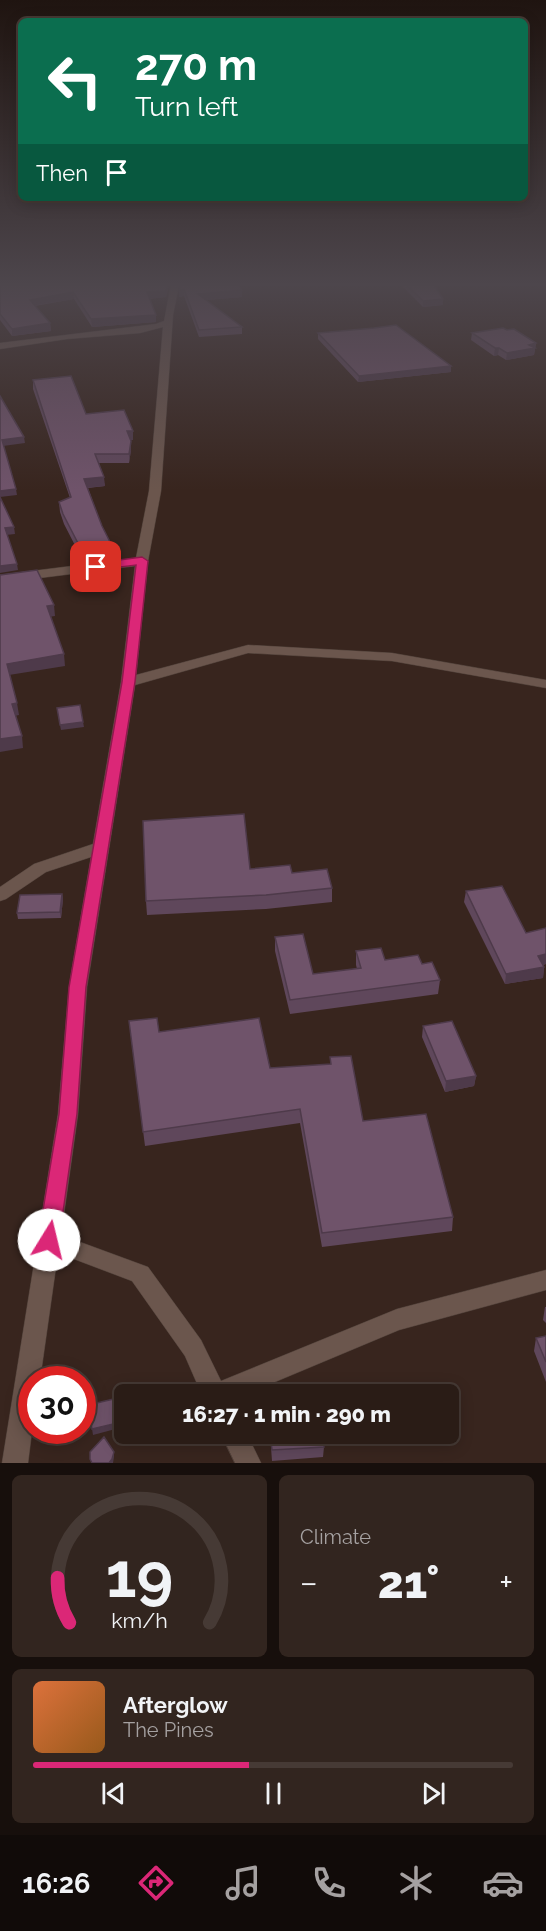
<!DOCTYPE html>
<meta charset="utf-8">
<style>
:root{--surface:#2a1c16;--page:#32251f;--text:#f1f3f6;--muted:#a5a1a1;--line:#463a35;--accent:#db2777}
body{margin:0;font-family:Raleway,sans-serif;background:var(--page);color:var(--text);height:100vh;display:flex;flex-direction:column;font-size:22px;white-space:nowrap}
*{box-sizing:border-box;margin:0}
p{font-size:20px;color:var(--muted)}
.icon{flex:none;width:33px;height:33px;fill:none;stroke:currentColor;stroke-width:2;stroke-linecap:round;stroke-linejoin:round}
.map{position:relative;height:1463px;overflow:hidden}
.drawer{display:flex;flex-direction:column;gap:12px;padding:12px;background:#170f0c;flex:1}
.drawer>*{flex:none}
.top-card{position:absolute;left:18px;top:18px;width:510px;height:183px;border-radius:9px;box-shadow:0 3px 15px #0003,0 0 0 2px var(--line);background:#0b6e4f;color:#fff;overflow:hidden}
.speed{position:absolute;left:18px;top:1366px;display:flex;gap:12px;font-size:30px;font-weight:700;text-align:center}
.speed>*{display:grid;place-content:center;width:78px;height:78px;border-radius:50%;background:var(--surface);box-shadow:0 3px 15px #0003,0 0 0 2px var(--line);line-height:1}
.speed .limit{border:9px solid #d22;background:#fff;color:#111}
.pin{position:absolute;display:grid;place-items:center;width:51px;height:51px;color:#fff;margin:-26px;border-radius:12px;box-shadow:0 3px 9px #0006}
.me{position:absolute;width:66px;margin:-33px;rotate:9deg;stroke-linejoin:round;filter:drop-shadow(0 0 4px #0008)}
.turn{display:flex;align-items:center;gap:21px;height:126px;padding:0 18px;font-size:27px}
.turn .icon{width:78px;height:78px;stroke-width:2.5}
.turn b{display:block;font-size:42px;line-height:51px}
.then{display:flex;align-items:center;height:57px;padding:0 18px;background:#0003;gap:12px;font-size:22px}
.big{font-size:45px;font-weight:800;line-height:1.1}
.drawer .card{flex:1;display:flex;flex-direction:column;justify-content:center;gap:9px;min-width:0;padding:0 21px;border-radius:9px;background:var(--page)}
.drawer .dial{align-items:center;gap:0}
.dial svg{height:156px;overflow:visible;fill:none;stroke:var(--line);stroke-width:7;stroke-linecap:round;text-anchor:middle}
.dial text{fill:var(--text);stroke:none}
.song{display:flex;align-items:center;gap:18px}
.cover{width:72px;height:72px;border-radius:9px;background:linear-gradient(135deg,hsl(20 70% 55%),hsl(30 70% 35%))}
.played{height:6px;border-radius:3px;background:linear-gradient(90deg,var(--accent) 45%,var(--line) 45%)}
.keys{display:flex;justify-content:space-around;direction:ltr}
.heat{display:flex;justify-content:space-between;align-items:center;font-size:33px;direction:ltr}
.drawer .tiles{flex:1;display:grid;gap:12px;grid-template-columns:1fr 1fr}
.card:last-child{grid-column:span 2}
.trip{position:absolute;left:114px;top:1384px;width:345px;height:60px;border-radius:9px;background:var(--surface);box-shadow:0 3px 15px #0003,0 0 0 2px var(--line);font-weight:800;line-height:60px;text-align:center}
.dock{display:flex;height:96px;justify-content:space-around;align-items:center;background:#110b09;color:var(--muted)}
.dock .icon{width:42px;height:42px}
.dock .current{color:var(--accent)}
.dock b{font-size:27px;color:var(--text)}
.map>svg:first-child{display:block}
.lines{fill:none;stroke-linecap:round;stroke-linejoin:round}
.street-casing{stroke:#4f4039;stroke-width:1}
.street{fill:#6b564d;fill-rule:evenodd}
.wall{fill:#5f475b}
.shaded-wall{fill:#4e3a4a}
.building{fill:#6f536a;stroke:#4e3a4a;stroke-width:1.5}
.route{fill:#db2777;stroke:#8e194d;stroke-width:1.5}
</style>
<div class="map">
<svg width="546" height="1463" viewBox="0 0 546 1463">
<rect width="100%" height="100%" fill="#38251e"/>
<g class="lines">
<defs>
<path id="street" d="M171,285H179L173,315L161,491L148,561L136,675L248,645L392,653L546,680V688L392,661L248,653L135,685L87,987L78,1114L61,1235L148,1267L201,1340L221,1381L397,1309L546,1270V1290L399,1330L244,1395H202L185,1356L132,1281L58,1253L40,1380H32V1431L28,1463H2L58,1114L69,987L91,857L46,872L6,899L0,901V887L34,864L93,844L121,682L135,566L0,583V575L136,558L149,491L163,327L140,333L67,339L0,349V343L156,324L164,321Z
M221,1434H247L261,1463H235Z"/>
</defs>
<use href="#street" class="street-casing"/>
<use href="#street" class="street"/>
</g>
<path class="wall" d="M0,285H169L166,297L149,299L156,315V322L92,327L74,299L35,306L50,323L51,331L12,336L0,320Z
M401,285H434L443,305L423,307Z
M179,290H242V297L206,300L242,327V334L199,337L184,296L179,297Z
M374,328L451,372L358,382L318,339V333Z
M507,330L536,343L534,355L506,360L498,355L494,356L471,340L472,333Z
M33,380L86,414L133,431V440H130L131,450L129,463H99L105,486L88,488L102,526L112,546L113,556L83,561L64,524L60,512L59,502L70,498L33,389Z
M250,869L292,873L332,888V902L266,909L147,915L146,901Z
M466,891L526,933L546,928V964L543,965L544,967L543,978L505,984L464,902Z
M62,894L63,899L61,918L18,919L17,913Z
M275,937L313,974L357,969L356,965V951L385,960L422,964L440,980L438,994L290,1014L275,951Z
M129,1021L159,1032L270,1068L330,1064V1057L363,1121L453,1217L452,1231L322,1247L300,1123L145,1146Z
M423,1026L476,1076L474,1086L445,1092L422,1037Z
M545,1307H546V1323L543,1320Z
M546,1336V1382L534,1351L536,1338Z
M270,1434H322L324,1447L323,1457L272,1461Z"/>
<path class="shaded-wall" d="M167,285H169L166,297L147,299V292Z
M184,289V296L179,297V290Z
M242,290V297L198,301V294Z
M73,292L74,299L30,306V300Z
M443,299V305L423,307V301Z
M156,315V322L92,327L91,319Z
M50,323L51,331L12,336V329Z
M536,343L534,355L506,360L507,353L529,345Z
M495,348H499L498,355L494,356Z
M451,366V372L358,382L359,376Z
M127,431H133V440H127Z
M24,437L25,443L3,446L2,440Z
M131,441V450L129,463V454Z
M104,477L105,486L85,488L84,479Z
M16,489L17,495L0,497V491Z
M14,527L15,534L6,535L5,528Z
M112,546L113,556L83,561L82,551Z
M17,564L18,570L0,573V566Z
M54,605L55,616L48,617L47,606Z
M64,654L65,666L9,675L7,664Z
M17,703L19,715L14,716L12,704Z
M83,722L84,727L61,730L60,725Z
M22,736L23,748L0,752V739Z
M62,894L63,899L61,918L60,912Z
M546,954V964L537,966L538,956Z
M544,967L543,978L505,984L506,974Z
M476,1076L474,1086L445,1092L446,1081Z
M122,1422L123,1427L93,1435L92,1429Z
M114,1452V1457L113,1463H109Z"/>
<path class="building" d="M0,285H167L166,291L147,292L156,315L91,319L73,292L30,300L50,323L12,329L0,314Z
M180,285H239L242,290L198,294L242,327L199,330L184,289L179,290Z
M407,285H434L443,299L423,301Z
M396,325L451,366L359,376L318,333L374,328Z
M503,328L507,330L514,329L536,343L529,345L535,348L507,353L499,348H495L472,333Z
M71,376L86,414L124,410L133,431H127L131,441L129,454H95L104,477L84,479L102,526L112,546L82,551L63,514L59,502L71,497L33,380Z
M0,396L24,437L2,440L16,489L0,491Z
M0,497L14,527L5,528L17,564L0,566Z
M37,570L54,605L47,606L64,654L7,664L17,703L12,704L22,736L0,739V575Z
M80,705L83,722L60,725L57,708Z
M244,814L250,869L290,865L292,873L327,869L332,888L266,895L146,901L143,821Z
M502,886L526,933L546,928V954L538,956L544,967L506,974L466,891Z
M62,894L60,912L17,913L20,895Z
M303,934L313,974L361,968L356,951L381,948L385,960L418,955L422,964L432,962L440,980L290,1000L275,937Z
M157,1018L159,1032L259,1018L270,1068L331,1064L330,1057L351,1056L363,1121L426,1114L453,1217L322,1233L300,1109L143,1132L129,1021Z
M452,1021L476,1076L446,1081L423,1026Z
M546,1336V1362L536,1338Z
M302,1387L303,1395H267V1390Z
M118,1398L122,1422L92,1429L88,1405Z
M270,1434H322L324,1447L272,1450Z
M104,1437L114,1452L112,1459L109,1463H92L90,1459V1452Z"/>
<linearGradient id="sky" x2="0" y2="1"><stop stop-color="#1f1410"/><stop offset="0.58" stop-color="#4d464c"/><stop offset="1" stop-color="#4d464c" stop-opacity="0"/></linearGradient>
<rect width="546" height="490" fill="url(#sky)"/>
<path class="route" d="M142,557L148,561L135,682L86,987L77,1114L59,1240L56,1246L49,1249L41,1246L38,1240L59,1114L69,987L122,682L136,565L96,570L91,567L96,563Z"/>
</svg>
<div class="speed"><div class="limit">30</div></div>
<div class="pin" style="left:96px;top:567px;background:#d93025"><svg class="icon" aria-label="arrive" viewBox="0 0 24 24"><path d="M6 21V4h12l-3 4 3 4H6"/></svg></div>
<svg class="me" style="left:49px;top:1240px" viewBox="-20 -20 40 40"><circle r="19" fill="#fff"/><path d="M0-13L10 11 0 6-10 11z" fill="#db2777"/></svg>
<div class="trip">16:27 · 1 min · 290 m</div>
<div class="top-card">
<div class="turn"><svg class="icon" aria-label="left" viewBox="0 0 24 24"><path d="M17 20v-9H6M10 6l-5 5 5 5"/></svg><div><b>270 m</b>Turn left</div></div>
<div class="then">Then<svg class="icon" aria-label="arrive" viewBox="0 0 24 24"><path d="M6 21V4h12l-3 4 3 4H6"/></svg></div>
</div>
</div>
<section class="drawer">
<div class="tiles">
<div class="card dial"><svg viewBox="0 0 100 80">
<path d="M14 69A42 42 0 1 1 86 69"/>
<path d="M14 69A42 42 0 0 1 8 46" stroke="#db2777"/>
<text x="50" y="56" font-size="32" font-weight="700">19</text>
<text x="50" y="72" font-size="11">km/h</text>
</svg></div>
<div class="card"><p>Climate</p>
<div class="heat"><a>−</a><b class="big">21°</b><a>+</a></div>
</div>
<div class="card">
<div class="song"><i class="cover"></i><div><b>Afterglow</b><p>The Pines</p></div></div>
<div class="played"></div>
<div class="keys"><svg class="icon" aria-label="previous" viewBox="0 0 24 24"><path d="M18 5L8 12l10 7zM5 5v14"/></svg><svg class="icon" aria-label="pause" viewBox="0 0 24 24"><path d="M8 5v14M16 5v14"/></svg><svg class="icon" aria-label="next" viewBox="0 0 24 24"><path d="M6 5l10 7-10 7zM19 5v14"/></svg></div>
</div>
</div>
</section>
<nav class="dock">
<b>16:26</b>
<svg class="icon current" aria-label="directions" viewBox="0 0 24 24"><path d="M12 3l9 9-9 9-9-9zM9 14v-3h6M13 9l2 2-2 2"/></svg>
<svg class="icon" aria-label="music" viewBox="0 0 24 24"><path d="M9 18V5l10-2v13"/><circle cx="6" cy="18" r="3"/><circle cx="16" cy="16" r="3"/></svg>
<svg class="icon" aria-label="phone" viewBox="0 0 24 24"><path d="M5 4h4l2 5-3 2q2 4 5 5l2-3 5 2v4C11 20 4 13 5 4z"/></svg>
<svg class="icon" aria-label="climate" viewBox="0 0 24 24"><path d="M12 3v18M4 7l16 10M4 17L20 7"/></svg>
<svg class="icon" aria-label="car" viewBox="0 0 24 24"><path d="M5 17H2v-5l4-1 3-4h7l3 4 3 1v5h-3M9 17h6M6 11h13"/><circle cx="7" cy="17" r="2"/><circle cx="17" cy="17" r="2"/></svg>
</nav>
